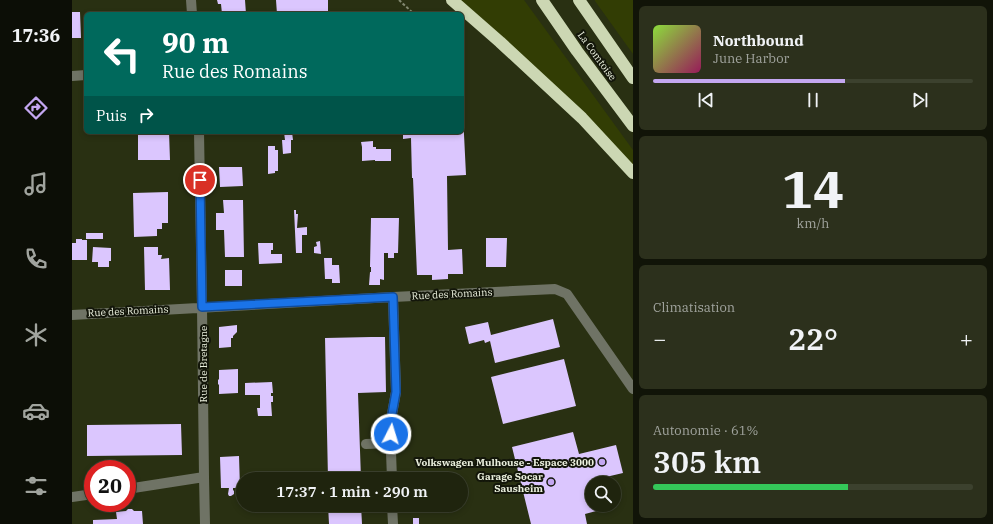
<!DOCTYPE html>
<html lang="fr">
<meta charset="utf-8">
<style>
:root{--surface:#1f240e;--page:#2c301c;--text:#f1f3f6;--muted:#a1a49e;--line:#3c412e;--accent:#c4a7f1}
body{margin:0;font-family:"IBM Plex Serif",serif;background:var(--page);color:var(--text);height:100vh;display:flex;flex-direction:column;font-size:15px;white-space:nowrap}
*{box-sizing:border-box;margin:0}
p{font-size:13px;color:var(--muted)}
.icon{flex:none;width:22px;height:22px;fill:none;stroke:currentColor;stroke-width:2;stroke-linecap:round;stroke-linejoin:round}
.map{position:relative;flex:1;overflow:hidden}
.drawer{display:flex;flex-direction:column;gap:6px;padding:6px;background:#111408;width:360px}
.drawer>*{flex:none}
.hud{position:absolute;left:12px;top:12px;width:380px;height:122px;border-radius:6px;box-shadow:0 2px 6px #0003,0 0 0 1px var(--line);background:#00695c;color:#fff;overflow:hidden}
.tools{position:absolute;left:513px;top:476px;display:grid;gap:8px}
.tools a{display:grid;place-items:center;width:36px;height:36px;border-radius:50%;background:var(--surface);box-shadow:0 2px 6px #0003,0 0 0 1px var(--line);font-size:20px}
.speed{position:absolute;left:12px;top:460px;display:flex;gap:8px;font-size:20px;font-weight:700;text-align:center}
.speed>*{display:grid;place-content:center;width:52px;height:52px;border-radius:50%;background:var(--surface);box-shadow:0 2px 6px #0003,0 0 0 1px var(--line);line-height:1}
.speed .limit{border:6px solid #d22;background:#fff;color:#111}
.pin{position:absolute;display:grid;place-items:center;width:34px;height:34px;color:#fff;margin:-17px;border:2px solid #fff;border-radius:50%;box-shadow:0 1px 4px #0007}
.me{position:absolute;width:44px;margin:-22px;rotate:5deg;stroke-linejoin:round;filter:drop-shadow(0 0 3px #0008)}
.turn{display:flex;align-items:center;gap:14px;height:84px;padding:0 12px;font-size:18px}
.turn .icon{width:52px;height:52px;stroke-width:2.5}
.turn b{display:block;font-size:28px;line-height:34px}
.then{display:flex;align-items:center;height:38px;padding:0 12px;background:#0003;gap:8px;font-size:15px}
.big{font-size:30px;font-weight:600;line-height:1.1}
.drawer .card{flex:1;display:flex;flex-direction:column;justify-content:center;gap:6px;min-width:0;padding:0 14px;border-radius:6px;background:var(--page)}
.drawer .dial{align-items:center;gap:0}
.dial b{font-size:52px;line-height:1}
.song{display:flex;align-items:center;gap:12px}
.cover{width:48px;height:48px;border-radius:6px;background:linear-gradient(135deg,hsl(90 70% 55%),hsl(330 70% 35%))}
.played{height:4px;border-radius:2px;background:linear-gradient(90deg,var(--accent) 60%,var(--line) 60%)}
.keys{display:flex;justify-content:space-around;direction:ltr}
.heat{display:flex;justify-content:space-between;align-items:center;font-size:22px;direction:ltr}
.charge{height:6px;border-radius:3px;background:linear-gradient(90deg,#34c759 61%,var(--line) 0)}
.trip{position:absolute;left:164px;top:472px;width:232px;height:40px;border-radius:20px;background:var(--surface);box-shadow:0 2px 6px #0003,0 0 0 1px var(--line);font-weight:600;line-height:40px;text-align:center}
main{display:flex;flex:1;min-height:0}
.menu{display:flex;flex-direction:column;width:72px;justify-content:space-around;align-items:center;background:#0c0e06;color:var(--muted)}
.menu .icon{width:28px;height:28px}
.menu .active{color:var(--accent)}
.menu b{font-size:18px;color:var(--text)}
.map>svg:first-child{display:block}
.green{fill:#323d04}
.building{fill:#dbc6fe}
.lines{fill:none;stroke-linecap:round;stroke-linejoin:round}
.path{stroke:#838971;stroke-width:2;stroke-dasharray:3 2;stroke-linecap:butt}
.minor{stroke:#6f7365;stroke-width:10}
.highway{stroke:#ccd7b3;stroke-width:12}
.route-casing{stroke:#114b97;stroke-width:10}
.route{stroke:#1a73e8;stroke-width:7}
.poi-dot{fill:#c4a7f1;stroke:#13160a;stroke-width:1.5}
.labels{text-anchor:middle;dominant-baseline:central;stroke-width:4;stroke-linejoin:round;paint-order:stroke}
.street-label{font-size:10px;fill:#ebf0de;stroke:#13160a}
.poi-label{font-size:10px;font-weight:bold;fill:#ebf0de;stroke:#13160a;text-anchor:end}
</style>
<main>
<nav class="menu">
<b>17:36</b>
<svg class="icon active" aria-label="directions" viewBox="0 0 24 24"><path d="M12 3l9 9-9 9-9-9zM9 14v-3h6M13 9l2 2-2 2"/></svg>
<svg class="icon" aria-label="music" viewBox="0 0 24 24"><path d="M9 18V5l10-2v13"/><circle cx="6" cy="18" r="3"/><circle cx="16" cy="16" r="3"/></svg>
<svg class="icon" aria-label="phone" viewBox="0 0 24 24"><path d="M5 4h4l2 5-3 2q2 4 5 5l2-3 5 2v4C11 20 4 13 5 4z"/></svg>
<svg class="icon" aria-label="climate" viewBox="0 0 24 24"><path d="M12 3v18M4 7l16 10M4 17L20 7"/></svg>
<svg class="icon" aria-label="car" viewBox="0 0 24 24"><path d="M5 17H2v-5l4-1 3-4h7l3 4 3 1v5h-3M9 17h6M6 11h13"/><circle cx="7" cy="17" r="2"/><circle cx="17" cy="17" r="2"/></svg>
<svg class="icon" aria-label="filters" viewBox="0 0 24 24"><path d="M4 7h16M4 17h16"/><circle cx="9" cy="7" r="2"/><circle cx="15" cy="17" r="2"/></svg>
</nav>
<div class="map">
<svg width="561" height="524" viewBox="0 0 561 524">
<rect width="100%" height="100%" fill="#293012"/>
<path class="green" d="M385,0H452L561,150V167Z
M523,0H561V54L523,1Z"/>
<path class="building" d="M145,0H173L174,14H150L149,4H146Z
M204,0H256V14H205Z
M0,12H8L9,38H0Z
M390,114H391L394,175L375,176L376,250L390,249L391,274H376V279L360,280V275H345L341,178H340L339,138L331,139V132H390Z
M66,132H97L98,160H66Z
M212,132H220L221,140H219V153L211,154L210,140H213Z
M301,141V147H304V149H319V161H303V160L290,161V147L289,142Z
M196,146H203V150H206V171H203V173L196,174Z
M147,167H170L171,186L148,187Z
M96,192V223H90V229H85V236L62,237L61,193Z
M151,200H171L172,257H153L152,230H144V213H152Z
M222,210H224V214H226L225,228L235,227V235H230V253H224Z
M299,218H327L326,253H322V258H316V253H312V280L308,279V285H297L298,272H299V267H298Z
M14,233H31V239H14Z
M414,238H435L434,267H414Z
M4,239H10V240H15V260H0V243H4Z
M248,241L249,254L242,253V247L245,246L244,242Z
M186,243H201V250H199V254H210V263L187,264Z
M21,247L39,248V261H37V267H26V262H20Z
M72,247H86V255H90L89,259L97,258L98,290H73Z
M252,258H260V265H267L268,283H260V279H253Z
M153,270H170V286H153Z
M481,319L488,347L423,363L418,341L413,343L412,340L397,344L393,327L416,322L419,335Z
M165,325V332L161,336V338H159V347L147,348V327Z
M299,337H313L314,392L286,393L289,479H256L253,338Z
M492,359L504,406L431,424L419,377Z
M166,369V393L147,394V385L146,384V380L147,379V370Z
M200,382L201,393H199V396H201V402H199L200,416H186L185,408H188V395H173V383Z
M109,424L110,455L15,456V425Z
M501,432L507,454L544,445L551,473L521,480V483H520V505H527L528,510L513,514L515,524H459L440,447Z
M167,456L168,488H161V490L162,491V494L159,496H157L156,494L157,488H149L148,457Z
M256,505H289L290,524H257Z
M332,505H337V510H332Z
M363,505H370V509L364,510Z
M348,507H356V511L348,512Z
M56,509H60L62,511H70L71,524H21V520L45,519L44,512L54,511Z
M341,518H347V524H341Z"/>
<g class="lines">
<path class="path" d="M327,0L342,14"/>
<path class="minor" d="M119,0L120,14
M0,76L14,75
M127,132L130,307L132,477L133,524
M0,315L321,297L483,289L495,294L561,389
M294,444L319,443
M320,479L318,425L324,392L321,297
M55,489L132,477
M0,497L21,494
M320,505L321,524"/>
<path class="highway" d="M380,0L428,42L510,118L561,173
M470,0L505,51L561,126
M507,0L561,78"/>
</g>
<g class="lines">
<defs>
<path id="route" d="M128,180L130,307L321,297L324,392L318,425L319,434"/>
</defs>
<use href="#route" class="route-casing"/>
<use href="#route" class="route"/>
</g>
<g class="poi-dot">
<circle cx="530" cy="462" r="4"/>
<circle cx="479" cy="482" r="4"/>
</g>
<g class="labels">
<g class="street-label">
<text transform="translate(525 56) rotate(54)">La Comtoise</text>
<text transform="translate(380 294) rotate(-3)">Rue des Romains</text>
<text transform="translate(56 311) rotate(-3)">Rue des Romains</text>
<text transform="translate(131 364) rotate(-90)">Rue de Bretagne</text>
</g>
<g class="poi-label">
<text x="522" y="462">Volkswagen Mulhouse - Espace 3000</text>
<text x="471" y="476">Garage Socar<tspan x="471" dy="12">Sausheim</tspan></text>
</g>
</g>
</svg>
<div class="tools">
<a><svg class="icon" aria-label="search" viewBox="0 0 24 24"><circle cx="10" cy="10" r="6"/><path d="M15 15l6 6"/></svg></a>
</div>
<div class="speed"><div class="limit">20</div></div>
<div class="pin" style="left:128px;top:180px;background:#d93025"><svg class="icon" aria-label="arrive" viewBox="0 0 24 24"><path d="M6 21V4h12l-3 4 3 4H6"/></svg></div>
<svg class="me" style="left:319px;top:434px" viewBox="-20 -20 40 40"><circle r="17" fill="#1a73e8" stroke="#fff" stroke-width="3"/><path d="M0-11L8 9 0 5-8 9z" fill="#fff"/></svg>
<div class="trip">17:37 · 1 min · 290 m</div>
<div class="hud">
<div class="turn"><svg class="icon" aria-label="left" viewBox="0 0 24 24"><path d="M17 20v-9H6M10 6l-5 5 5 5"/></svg><div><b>90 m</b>Rue des Romains</div></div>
<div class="then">Puis<svg class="icon" aria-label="right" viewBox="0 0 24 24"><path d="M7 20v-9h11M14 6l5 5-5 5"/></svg></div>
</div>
</div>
<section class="drawer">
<div class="card">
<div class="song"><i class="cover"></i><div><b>Northbound</b><p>June Harbor</p></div></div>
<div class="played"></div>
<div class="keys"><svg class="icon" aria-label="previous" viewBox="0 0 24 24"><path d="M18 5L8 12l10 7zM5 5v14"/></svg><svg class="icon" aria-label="pause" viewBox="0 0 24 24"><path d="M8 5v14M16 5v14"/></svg><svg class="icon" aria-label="next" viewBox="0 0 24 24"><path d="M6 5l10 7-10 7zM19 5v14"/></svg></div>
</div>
<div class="card dial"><b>14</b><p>km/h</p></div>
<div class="card"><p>Climatisation</p>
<div class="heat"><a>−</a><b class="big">22°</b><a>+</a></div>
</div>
<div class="card"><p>Autonomie · 61%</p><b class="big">305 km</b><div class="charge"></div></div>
</section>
</main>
